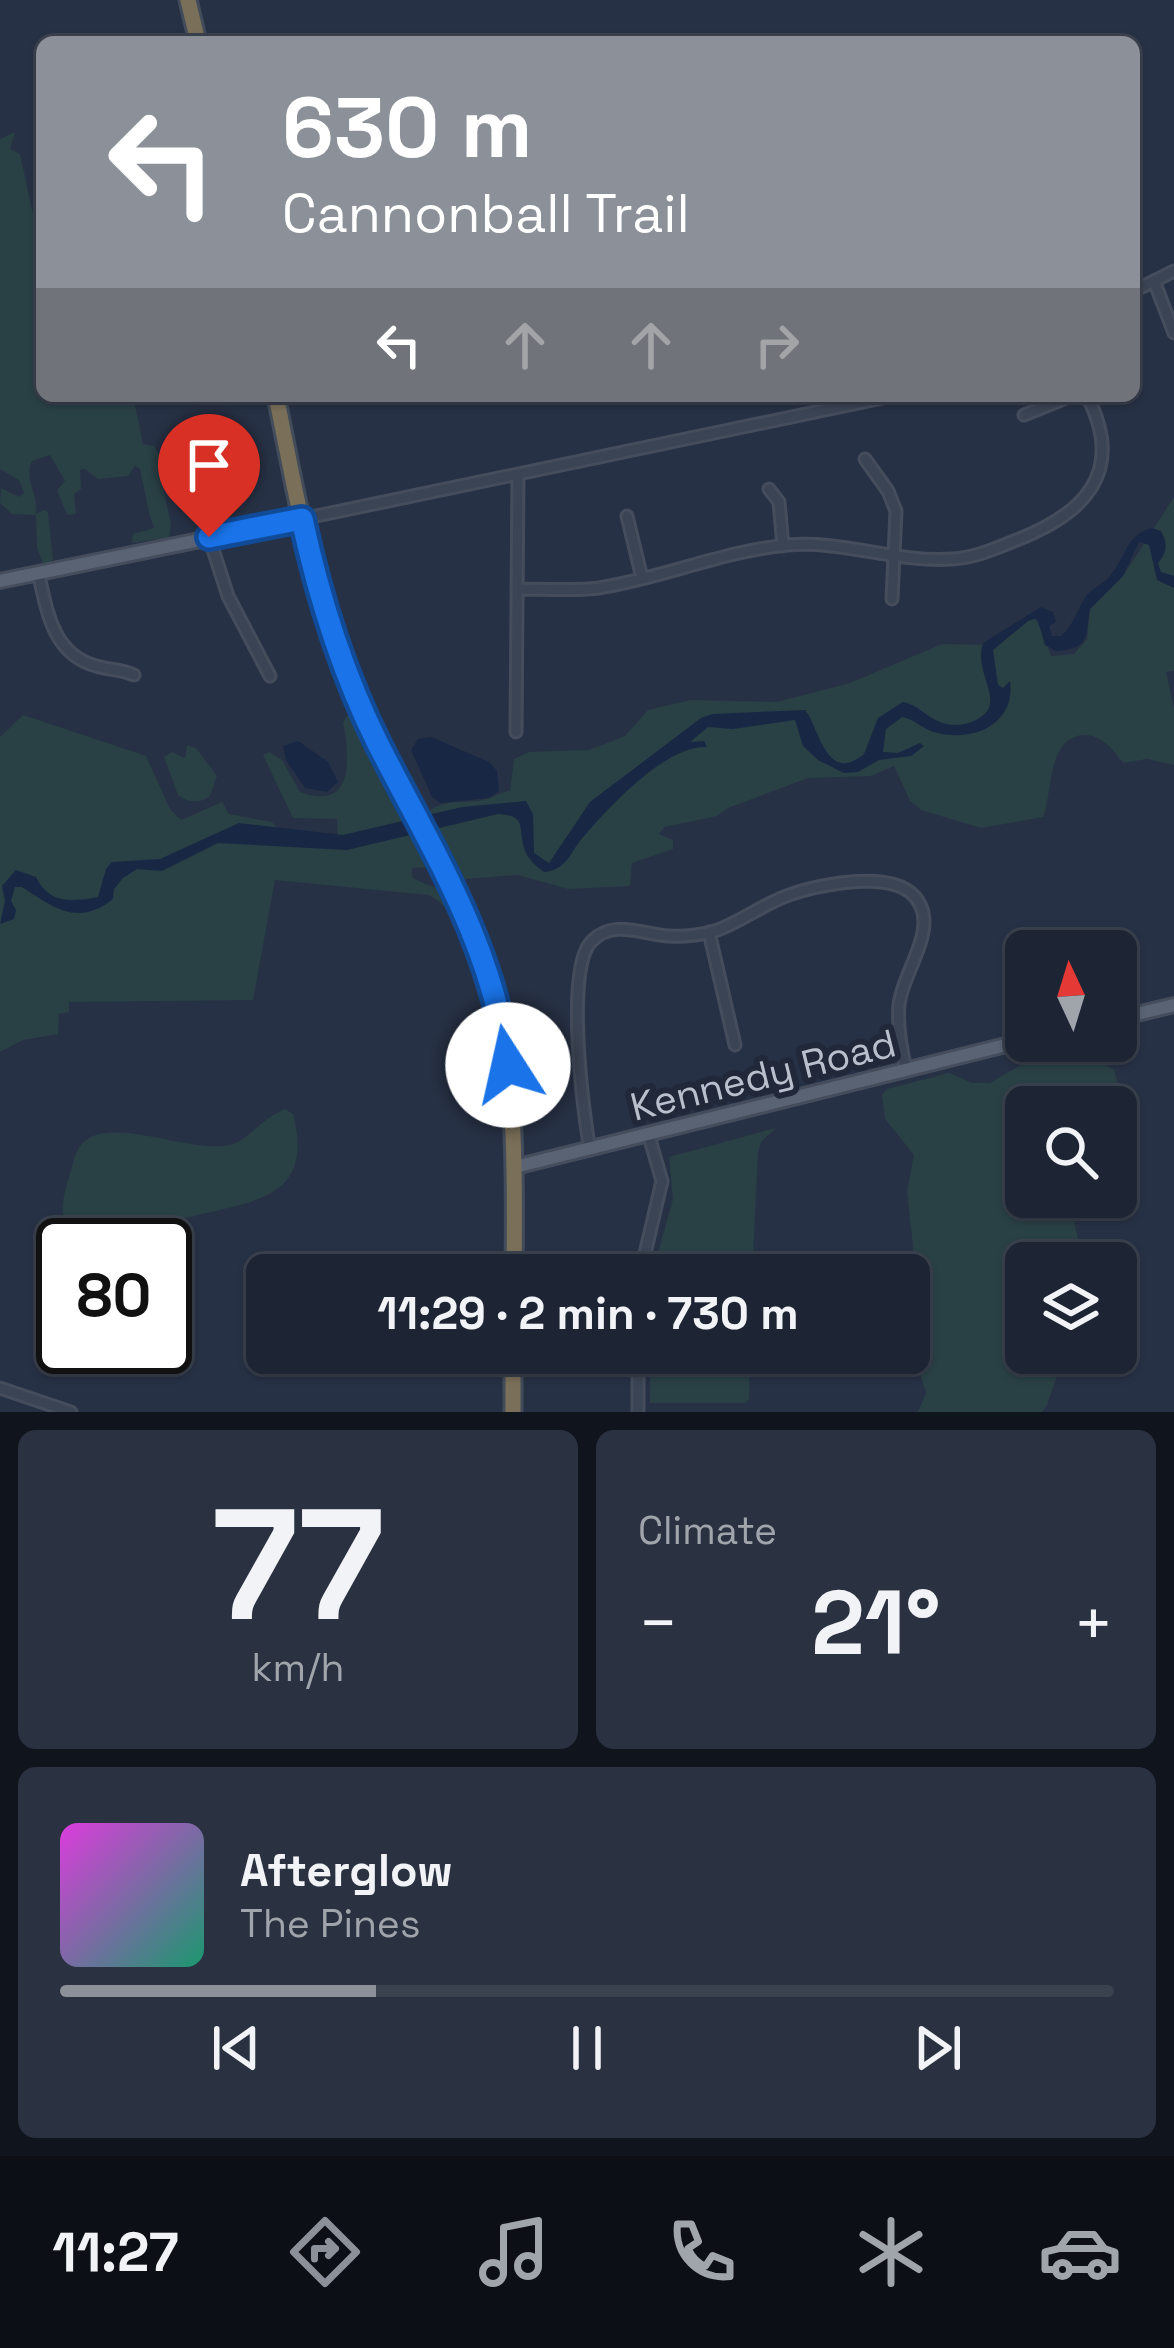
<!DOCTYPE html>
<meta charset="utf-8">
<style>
:root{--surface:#1d2534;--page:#2a3140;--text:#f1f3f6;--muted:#a0a5ac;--line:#3b424f;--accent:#8c9099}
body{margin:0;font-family:"Space Grotesk",sans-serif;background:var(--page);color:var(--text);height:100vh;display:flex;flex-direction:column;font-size:45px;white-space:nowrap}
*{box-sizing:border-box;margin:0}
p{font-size:39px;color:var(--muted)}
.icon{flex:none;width:66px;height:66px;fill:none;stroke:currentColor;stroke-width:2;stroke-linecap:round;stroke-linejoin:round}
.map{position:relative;height:1412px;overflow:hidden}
.details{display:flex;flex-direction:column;gap:18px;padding:18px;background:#10141d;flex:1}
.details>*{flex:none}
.guide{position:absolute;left:36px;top:36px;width:1104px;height:366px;border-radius:18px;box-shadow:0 3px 9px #0004,0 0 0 3px var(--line);background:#8c9099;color:#fff;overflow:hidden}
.needle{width:78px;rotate:356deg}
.tools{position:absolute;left:1005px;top:930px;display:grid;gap:24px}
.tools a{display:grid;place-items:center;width:132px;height:132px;border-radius:18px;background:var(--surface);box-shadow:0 3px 9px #0004,0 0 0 3px var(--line);font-size:60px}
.speed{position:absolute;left:36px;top:1218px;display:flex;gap:24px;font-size:60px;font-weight:700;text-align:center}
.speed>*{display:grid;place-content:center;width:156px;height:156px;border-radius:50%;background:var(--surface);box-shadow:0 3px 9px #0004,0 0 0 3px var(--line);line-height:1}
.speed .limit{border:6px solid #111;border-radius:18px;background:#fff;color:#111}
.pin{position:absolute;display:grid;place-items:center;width:102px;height:102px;color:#fff;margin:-123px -51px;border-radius:50% 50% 50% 0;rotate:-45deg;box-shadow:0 0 12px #0007}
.pin .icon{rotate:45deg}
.me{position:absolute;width:132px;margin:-66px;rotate:350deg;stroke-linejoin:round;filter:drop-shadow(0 0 9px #0008)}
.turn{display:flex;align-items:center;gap:42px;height:252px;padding:0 48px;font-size:54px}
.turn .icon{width:156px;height:156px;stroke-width:2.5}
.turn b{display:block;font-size:84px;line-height:102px}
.lanes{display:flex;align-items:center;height:114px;padding:0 48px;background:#0003;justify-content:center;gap:60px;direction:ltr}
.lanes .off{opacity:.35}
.big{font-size:90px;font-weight:800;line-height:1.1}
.details .widget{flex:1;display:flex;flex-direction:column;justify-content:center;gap:18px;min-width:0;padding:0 42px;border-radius:18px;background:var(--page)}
.details .dial{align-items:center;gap:0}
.dial b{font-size:156px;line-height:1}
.song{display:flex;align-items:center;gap:36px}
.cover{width:144px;height:144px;border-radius:18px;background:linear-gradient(135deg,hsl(300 70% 55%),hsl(160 70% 35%))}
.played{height:12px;border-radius:6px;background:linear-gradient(90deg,var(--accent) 30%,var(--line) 30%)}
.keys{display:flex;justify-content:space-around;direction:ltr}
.heat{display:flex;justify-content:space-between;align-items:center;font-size:66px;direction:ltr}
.details .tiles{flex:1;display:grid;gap:18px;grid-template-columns:1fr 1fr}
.widget:last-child{grid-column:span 2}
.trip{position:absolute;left:246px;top:1254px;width:684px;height:120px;border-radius:18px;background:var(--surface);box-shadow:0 3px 9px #0004,0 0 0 3px var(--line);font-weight:800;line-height:120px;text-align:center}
.tab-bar{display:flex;height:192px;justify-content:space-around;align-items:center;background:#0c0f15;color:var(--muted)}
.tab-bar .icon{width:84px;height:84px}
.tab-bar .active{color:var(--accent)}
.tab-bar b{font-size:54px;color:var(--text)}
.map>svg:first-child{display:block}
.green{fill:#294045}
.water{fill:#182744}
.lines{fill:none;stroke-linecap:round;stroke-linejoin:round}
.minor-casing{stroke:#454d5d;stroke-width:15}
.major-casing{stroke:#454d5d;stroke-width:18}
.highway-casing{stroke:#434c5b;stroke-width:21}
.minor{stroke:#3b4454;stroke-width:9}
.major{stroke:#596374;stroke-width:12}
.highway{stroke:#7a6f58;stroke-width:15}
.route-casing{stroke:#114b97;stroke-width:30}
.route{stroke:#1a73e8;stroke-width:21}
.labels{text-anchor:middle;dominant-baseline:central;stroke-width:12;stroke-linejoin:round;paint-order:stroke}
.street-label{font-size:39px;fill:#b9bfcd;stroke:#202839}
</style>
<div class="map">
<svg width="1174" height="1412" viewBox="0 0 1174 1412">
<rect width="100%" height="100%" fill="#273145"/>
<path class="green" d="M15,132L10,149L20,154L42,256V396H133L143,444L154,446L160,456L158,465L171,524L169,538L132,543L133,534L154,528C147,509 145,491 140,469L135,466L128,476L98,479L85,469L80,470L81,489L74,494L76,514L67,515L57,490L65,481L50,455L32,461C23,482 41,497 35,514L45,510L48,513L53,560L44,566L37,548L36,515L12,514L0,503L1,488L19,497L24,493L19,480L0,469V139Z
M1174,497V671L1166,672L1174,708V765L1147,759L1123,763C1114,750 1100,734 1084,735C1047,737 1053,792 1043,817L981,828L921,810L910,801L894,766L871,776L808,778L728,808L717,816L664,827L659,834L673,840V849L632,863L630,886L568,889L518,875L465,879L428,812C448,796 468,806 490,798C497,795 503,791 510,791L514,759L529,752L589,750L625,736L648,710L691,700L777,702L850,683L942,644L998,645L1033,617L1041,626L1051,656L1074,654L1087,639L1090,609L1123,576Z
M23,715L146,756L170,809L181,820L222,802L229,814L272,822L290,844L338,848L337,819L293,818L263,755L269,752L282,760L300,792C354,812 350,759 343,722L347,716H355L437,867L412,868V878L436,888L445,882L477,968L472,967C462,942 455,908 429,895L275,880L253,1000L69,1002V1012L59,1014L58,1034L23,1040L0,1052V737Z
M187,745L196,748L217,776L210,796C199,804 188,803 178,795L164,757L172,752L185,758Z
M1064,1048L1114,1069L1125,1115L1116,1117V1107H1026V1197H1068L1084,1263H1026V1353H1065L1047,1405L1042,1412H918L926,1393L910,1340L913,1246L907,1191L914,1155L885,1119L882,1095L887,1089L949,1073L972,1083H990L1033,1058L1038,1049Z
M285,1109L293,1114C316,1202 249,1201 186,1218C173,1221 164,1232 152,1235C126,1243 94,1239 68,1234C58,1209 64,1195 71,1170C74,1158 77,1145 89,1138C122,1120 191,1153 230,1145C246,1142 262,1118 285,1109Z
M776,1128L761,1142L758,1153L752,1275H652L673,1199L669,1157Z
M650,1353H750L749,1399L746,1403H650Z"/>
<path class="water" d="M1152,528L1161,531C1168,544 1167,552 1158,563L1161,572L1174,576V588L1157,580L1149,545L1139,542L1123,576L1090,609C1085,635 1092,649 1056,651L1045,645L1037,618L1028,621L993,650L998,685L1003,688L1010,681C1016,724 974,742 937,733C923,730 916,719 902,717L886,729L883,752L898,753L920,743L924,746L911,756L879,760L858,772L844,773L818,760L803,746L795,720L733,729L708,727L690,742L704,741L707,747C667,744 609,807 584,836C570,852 567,870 544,872C536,866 527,858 524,848C518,826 527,816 498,814L347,850L218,843L162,871L137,869L123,878L114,889L113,899C77,928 52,906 22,887H15L11,901L16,910L14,919L0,924L5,901L2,886L16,870L36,877C49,904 71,902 98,897L106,869L112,862L160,859L239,823L343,835L462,807L526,801L533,814L534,853L549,863L590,802L701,718L713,714L805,710C819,726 826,786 864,754L878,718L903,702C921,706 927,719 946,724C956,726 964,725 974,721C1011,704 972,675 983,643L1041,607L1053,612L1056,622L1049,626L1052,636H1061C1074,625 1077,609 1087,595C1093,588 1103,584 1109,577C1126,559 1125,534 1152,528Z
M431,737L489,762L497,771L499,791L489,798L440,803L432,797L411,750L418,739Z
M298,741L328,762L338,782L327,792L305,788L286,760L283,746Z"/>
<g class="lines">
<defs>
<path id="minor" d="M1154,281L1174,333
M1134,291L1174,271
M1024,415L1071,396
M865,459L888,491L896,511L892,599
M769,489L779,502L783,546
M627,516L642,578
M302,519L892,396
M209,537L228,596L270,676
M38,572C47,610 52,654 96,666C109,670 121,669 134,675
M517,589C544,589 572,591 599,588C663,578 723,551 788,545C843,540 897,563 952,559C974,558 994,549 1014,541C1083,515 1127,473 1087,396
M516,732L518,475
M709,932L735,1045
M590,1150C583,1111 565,970 591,942C613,918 643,935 669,936C684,937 700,935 715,931C741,922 763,904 789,895C820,884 898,868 918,901C938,931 902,973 899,1005C897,1027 901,1048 906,1069
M640,1275L662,1181L649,1136
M0,1388L71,1412
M638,1412V1353"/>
<path id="major" d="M0,581L302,519
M1116,1019L1174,1005
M515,1167L1026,1040"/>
<path id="highway" d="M188,0L198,42
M276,396C297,497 313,601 356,696C399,792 465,881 492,984C517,1080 515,1177 514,1275
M513,1412V1353"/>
</defs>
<use href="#minor" class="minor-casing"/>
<use href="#major" class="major-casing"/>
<use href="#highway" class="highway-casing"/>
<use href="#minor" class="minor"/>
<use href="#major" class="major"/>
<use href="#highway" class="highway"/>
</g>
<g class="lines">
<defs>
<path id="route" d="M209,537L302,519C319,598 342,672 378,744C432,850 493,945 508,1065"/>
</defs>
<use href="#route" class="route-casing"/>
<use href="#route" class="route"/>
</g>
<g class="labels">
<g class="street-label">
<text transform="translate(763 1075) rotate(-14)">Kennedy Road</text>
</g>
</g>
</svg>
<div class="tools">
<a><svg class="needle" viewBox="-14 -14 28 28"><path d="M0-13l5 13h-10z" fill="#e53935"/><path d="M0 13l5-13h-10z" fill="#a0a5ac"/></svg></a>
<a><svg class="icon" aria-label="search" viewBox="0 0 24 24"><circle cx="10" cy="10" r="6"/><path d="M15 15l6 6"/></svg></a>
<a><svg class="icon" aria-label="layers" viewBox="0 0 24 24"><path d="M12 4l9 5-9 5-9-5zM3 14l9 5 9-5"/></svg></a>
</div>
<div class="speed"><div class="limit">80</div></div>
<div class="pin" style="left:209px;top:537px;background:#d93025"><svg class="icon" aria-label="arrive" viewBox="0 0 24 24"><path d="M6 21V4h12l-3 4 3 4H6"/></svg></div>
<svg class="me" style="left:508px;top:1065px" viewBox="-20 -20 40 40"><circle r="19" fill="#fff"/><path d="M0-13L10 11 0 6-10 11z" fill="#1a73e8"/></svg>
<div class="trip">11:29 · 2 min · 730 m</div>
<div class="guide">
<div class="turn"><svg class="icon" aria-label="left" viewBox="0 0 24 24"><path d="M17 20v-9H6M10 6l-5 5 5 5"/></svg><div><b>630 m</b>Cannonball Trail</div></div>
<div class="lanes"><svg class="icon" aria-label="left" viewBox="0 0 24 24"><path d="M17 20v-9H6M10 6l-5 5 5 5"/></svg><svg class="icon off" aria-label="ahead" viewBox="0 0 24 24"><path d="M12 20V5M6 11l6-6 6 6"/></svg><svg class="icon off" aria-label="ahead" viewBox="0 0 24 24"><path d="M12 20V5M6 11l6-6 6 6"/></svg><svg class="icon off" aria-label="right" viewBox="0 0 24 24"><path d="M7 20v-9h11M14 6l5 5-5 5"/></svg></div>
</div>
</div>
<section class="details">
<div class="tiles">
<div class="widget dial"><b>77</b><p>km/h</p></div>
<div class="widget"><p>Climate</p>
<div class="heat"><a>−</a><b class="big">21°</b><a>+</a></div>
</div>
<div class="widget">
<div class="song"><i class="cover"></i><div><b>Afterglow</b><p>The Pines</p></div></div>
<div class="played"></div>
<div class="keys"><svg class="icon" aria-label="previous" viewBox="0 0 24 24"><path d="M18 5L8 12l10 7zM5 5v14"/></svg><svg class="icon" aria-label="pause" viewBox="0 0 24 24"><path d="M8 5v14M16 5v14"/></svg><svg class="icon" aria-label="next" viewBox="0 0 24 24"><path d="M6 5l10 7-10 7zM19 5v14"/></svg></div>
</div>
</div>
</section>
<nav class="tab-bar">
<b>11:27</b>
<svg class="icon active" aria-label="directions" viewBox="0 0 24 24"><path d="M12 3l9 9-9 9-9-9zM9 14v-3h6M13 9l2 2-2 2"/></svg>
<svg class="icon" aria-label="music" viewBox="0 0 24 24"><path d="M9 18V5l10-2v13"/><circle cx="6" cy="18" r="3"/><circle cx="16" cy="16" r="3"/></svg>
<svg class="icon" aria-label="phone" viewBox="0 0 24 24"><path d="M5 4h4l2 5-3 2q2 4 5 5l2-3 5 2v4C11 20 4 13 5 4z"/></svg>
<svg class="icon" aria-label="climate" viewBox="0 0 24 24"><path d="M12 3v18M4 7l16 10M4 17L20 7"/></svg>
<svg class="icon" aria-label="car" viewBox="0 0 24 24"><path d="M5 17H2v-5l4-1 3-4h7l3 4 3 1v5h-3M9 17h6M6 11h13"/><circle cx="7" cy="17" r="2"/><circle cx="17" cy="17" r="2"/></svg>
</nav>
